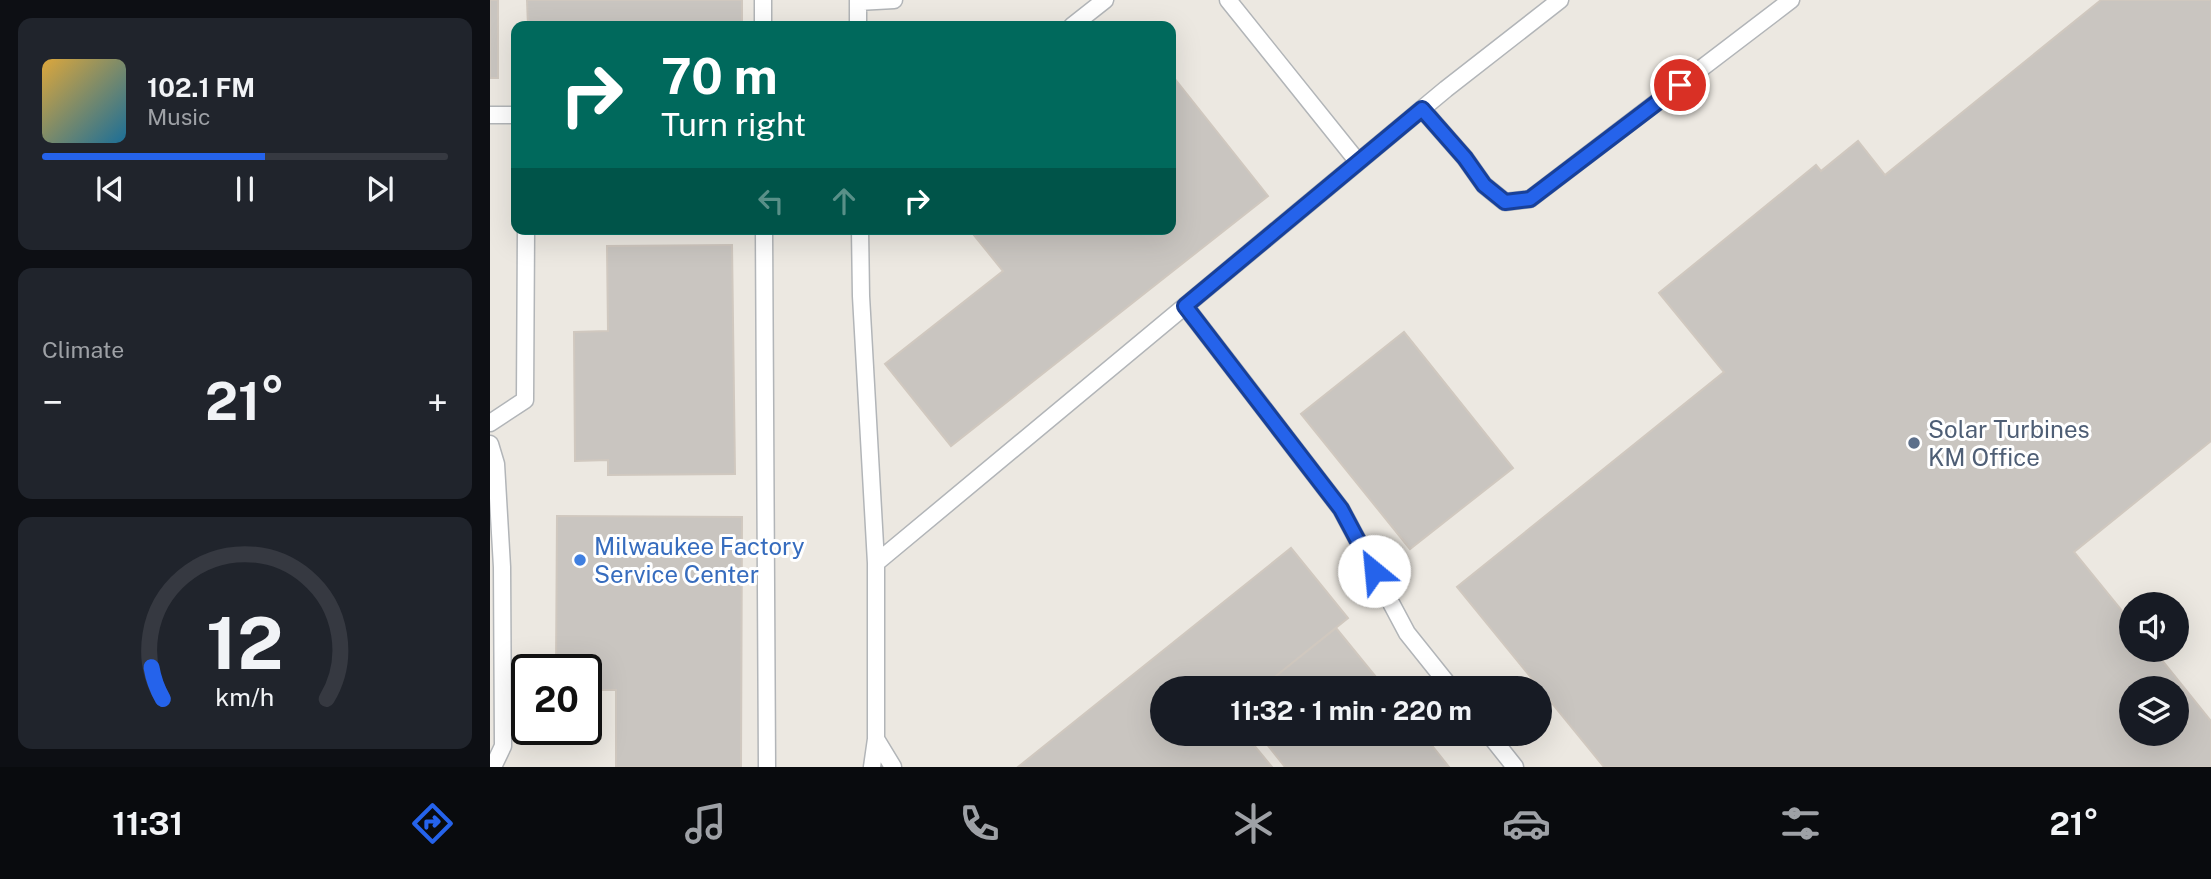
<!DOCTYPE html>
<meta charset="utf-8">
<style>
:root{--surface:#171b24;--page:#20242c;--text:#f1f3f6;--muted:#9ea1a6;--line:#363941;--accent:#2563eb}
body{margin:0;font-family:"Public Sans",sans-serif;background:var(--page);color:var(--text);height:100vh;display:flex;flex-direction:column;font-size:26px;white-space:nowrap}
*{box-sizing:border-box;margin:0}
p{font-size:23px;color:var(--muted)}
.icon{flex:none;width:38px;height:38px;fill:none;stroke:currentColor;stroke-width:2;stroke-linecap:round;stroke-linejoin:round}
.map{position:relative;flex:1;overflow:hidden}
.drawer{display:flex;flex-direction:column;gap:18px;padding:18px;background:#0d0f14;width:490px}
.drawer>*{flex:none}
.top-card{position:absolute;left:21px;top:21px;width:665px;height:214px;border-radius:14px;box-shadow:0 7px 28px #0002;background:#00695c;color:#fff;overflow:hidden}
.tools{position:absolute;left:1629px;top:592px;display:grid;gap:14px}
.tools a{display:grid;place-items:center;width:70px;height:70px;border-radius:50%;background:var(--surface);box-shadow:0 7px 28px #0002;font-size:35px}
.speed{position:absolute;left:21px;top:654px;display:flex;gap:14px;font-size:35px;font-weight:700;text-align:center}
.speed>*{display:grid;place-content:center;width:91px;height:91px;border-radius:50%;background:var(--surface);box-shadow:0 7px 28px #0002;line-height:1}
.speed .limit{border:4px solid #111;border-radius:10px;background:#fff;color:#111}
.pin{position:absolute;display:grid;place-items:center;width:60px;height:60px;color:#fff;margin:-30px;border:4px solid #fff;border-radius:50%;box-shadow:0 2px 7px #0007}
.me{position:absolute;width:77px;margin:-38px;rotate:332deg;stroke-linejoin:round;filter:drop-shadow(0 0 5px #0008)}
.turn{display:flex;align-items:center;gap:24px;height:147px;padding:0 35px;font-size:32px}
.turn .icon{width:91px;height:91px;stroke-width:2.5}
.turn b{display:block;font-size:49px;line-height:60px}
.lanes{display:flex;align-items:center;height:66px;padding:0 35px;background:#0003;justify-content:center;gap:35px;direction:ltr}
.lanes .off{opacity:.35}
.big{font-size:52px;font-weight:700;line-height:1.1}
.drawer .card{flex:1;display:flex;flex-direction:column;justify-content:center;gap:10px;min-width:0;padding:0 24px;border-radius:14px;background:var(--page)}
.drawer .dial{align-items:center;gap:0}
.dial svg{height:182px;overflow:visible;fill:none;stroke:var(--line);stroke-width:7;stroke-linecap:round;text-anchor:middle}
.dial text{fill:var(--text);stroke:none}
.song{display:flex;align-items:center;gap:21px}
.cover{width:84px;height:84px;border-radius:10px;background:linear-gradient(135deg,hsl(40 70% 55%),hsl(200 70% 35%))}
.played{height:7px;border-radius:4px;background:linear-gradient(90deg,var(--accent) 55%,var(--line) 55%)}
.keys{display:flex;justify-content:space-around;direction:ltr}
.heat{display:flex;justify-content:space-between;align-items:center;font-size:38px;direction:ltr}
.trip{position:absolute;left:660px;top:676px;width:402px;height:70px;border-radius:35px;background:var(--surface);box-shadow:0 7px 28px #0002;font-weight:700;line-height:70px;text-align:center}
.menu{display:flex;height:112px;justify-content:space-around;align-items:center;background:#090b0e;color:var(--muted)}
.menu .icon{width:49px;height:49px}
.menu .current{color:var(--accent)}
.menu b{font-size:32px;color:var(--text)}
main{display:flex;flex:1;min-height:0}
.map>svg:first-child{display:block}
.building{fill:#c9c5c0;stroke:#d0c8bf;stroke-width:2;fill-rule:evenodd}
.lines{fill:none;stroke-linecap:round;stroke-linejoin:round}
.lane-casing{stroke:#b2b5b8;stroke-width:19}
.lane{stroke:#fff;stroke-width:16}
.route-casing{stroke:#184099;stroke-width:18}
.route{stroke:#2563eb;stroke-width:12}
.service-dot{fill:#5c6f8a;stroke:#fff;stroke-width:2.5}
.shop-dot{fill:#3f7fe0;stroke:#fff;stroke-width:2.5}
.labels{text-anchor:middle;dominant-baseline:central;stroke-width:6;stroke-linejoin:round;paint-order:stroke}
.service-label{font-size:24px;fill:#4e5e75;stroke:#fff;text-anchor:start}
.shop-label{font-size:24px;fill:#366cbe;stroke:#fff;text-anchor:start}
</style>
<main>
<section class="drawer">
<div class="card">
<div class="song"><i class="cover"></i><div><b>102.1 FM</b><p>Music</p></div></div>
<div class="played"></div>
<div class="keys"><svg class="icon" aria-label="previous" viewBox="0 0 24 24"><path d="M18 5L8 12l10 7zM5 5v14"/></svg><svg class="icon" aria-label="pause" viewBox="0 0 24 24"><path d="M8 5v14M16 5v14"/></svg><svg class="icon" aria-label="next" viewBox="0 0 24 24"><path d="M6 5l10 7-10 7zM19 5v14"/></svg></div>
</div>
<div class="card"><p>Climate</p>
<div class="heat"><a>−</a><b class="big">21°</b><a>+</a></div>
</div>
<div class="card dial"><svg viewBox="0 0 100 80">
<path d="M14 69A42 42 0 1 1 86 69"/>
<path d="M14 69A42 42 0 0 1 9 55" stroke="#2563eb"/>
<text x="50" y="56" font-size="32" font-weight="700">12</text>
<text x="50" y="72" font-size="11">km/h</text>
</svg></div>
</section>
<div class="map">
<svg width="1721" height="767" viewBox="0 0 1721 767">
<rect width="100%" height="100%" fill="#ece8e1"/>
<path class="building" d="M0,0H8V78H0Z
M37,0H252V26H38Z
M1611,0H1721V441L1584,552L1642,623V649H1663L1721,721V767H1114L967,587L1234,372L1169,293L1326,165L1331,171L1368,141L1395,175ZM1642,688H1687V733H1642Z
M681,74L778,196L461,446L395,364L513,271L479,229H681Z
M242,245L245,474L118,475V460L85,461L84,332L118,331L117,246Z
M914,332L1023,468L920,549L811,414Z
M67,516L252,517L251,767H126V690H96V670H66Z
M801,548L858,618L771,688H672V733H754L782,767H528Z
M846,628L895,688H771Z
M768,733H932L959,767H795Z"/>
<g class="lines">
<defs>
<path id="lane" d="M273,0V26
M368,0V26
M738,0L868,162
M368,2L404,0
M582,26L615,0
M932,109L975,158L994,185L1015,202L1040,199L1301,0
M0,115H26
M274,229L277,767
M370,229L371,296L386,563V739L403,767
M695,306L851,509L917,633L961,688
M0,423L35,400L36,229
M0,444L6,464L12,567L13,746L3,767
M386,563L956,89L1070,0
M998,733L1025,767
M382,767L386,739"/>
</defs>
<use href="#lane" class="lane-casing"/>
<use href="#lane" class="lane"/>
</g>
<g class="lines">
<defs>
<path id="route" d="M884,571L851,509L695,306L932,109L975,158L994,185L1015,202L1040,199L1190,85"/>
</defs>
<use href="#route" class="route-casing"/>
<use href="#route" class="route"/>
</g>
<circle class="service-dot" cx="1424" cy="443" r="7"/>
<circle class="shop-dot" cx="90" cy="560" r="7"/>
<g class="labels">
<g class="service-label">
<text x="1438" y="429">Solar Turbines<tspan x="1438" dy="28">KM Office</tspan></text>
</g>
<g class="shop-label">
<text x="104" y="546">Milwaukee Factory<tspan x="104" dy="28">Service Center</tspan></text>
</g>
</g>
</svg>
<div class="tools">
<a><svg class="icon" aria-label="sound" viewBox="0 0 24 24"><path d="M4 9h4l5-4v14l-5-4H4zM17 9q2 3 0 6"/></svg></a>
<a><svg class="icon" aria-label="layers" viewBox="0 0 24 24"><path d="M12 4l9 5-9 5-9-5zM3 14l9 5 9-5"/></svg></a>
</div>
<div class="speed"><div class="limit">20</div></div>
<div class="pin" style="left:1190px;top:85px;background:#d93025"><svg class="icon" aria-label="arrive" viewBox="0 0 24 24"><path d="M6 21V4h12l-3 4 3 4H6"/></svg></div>
<svg class="me" style="left:884px;top:571px" viewBox="-20 -20 40 40"><circle r="19" fill="#fff"/><path d="M0-13L10 11 0 6-10 11z" fill="#2563eb"/></svg>
<div class="trip">11:32 · 1 min · 220 m</div>
<div class="top-card">
<div class="turn"><svg class="icon" aria-label="right" viewBox="0 0 24 24"><path d="M7 20v-9h11M14 6l5 5-5 5"/></svg><div><b>70 m</b>Turn right</div></div>
<div class="lanes"><svg class="icon off" aria-label="left" viewBox="0 0 24 24"><path d="M17 20v-9H6M10 6l-5 5 5 5"/></svg><svg class="icon off" aria-label="ahead" viewBox="0 0 24 24"><path d="M12 20V5M6 11l6-6 6 6"/></svg><svg class="icon" aria-label="right" viewBox="0 0 24 24"><path d="M7 20v-9h11M14 6l5 5-5 5"/></svg></div>
</div>
</div>
</main>
<nav class="menu">
<b>11:31</b>
<svg class="icon current" aria-label="directions" viewBox="0 0 24 24"><path d="M12 3l9 9-9 9-9-9zM9 14v-3h6M13 9l2 2-2 2"/></svg>
<svg class="icon" aria-label="music" viewBox="0 0 24 24"><path d="M9 18V5l10-2v13"/><circle cx="6" cy="18" r="3"/><circle cx="16" cy="16" r="3"/></svg>
<svg class="icon" aria-label="phone" viewBox="0 0 24 24"><path d="M5 4h4l2 5-3 2q2 4 5 5l2-3 5 2v4C11 20 4 13 5 4z"/></svg>
<svg class="icon" aria-label="climate" viewBox="0 0 24 24"><path d="M12 3v18M4 7l16 10M4 17L20 7"/></svg>
<svg class="icon" aria-label="car" viewBox="0 0 24 24"><path d="M5 17H2v-5l4-1 3-4h7l3 4 3 1v5h-3M9 17h6M6 11h13"/><circle cx="7" cy="17" r="2"/><circle cx="17" cy="17" r="2"/></svg>
<svg class="icon" aria-label="filters" viewBox="0 0 24 24"><path d="M4 7h16M4 17h16"/><circle cx="9" cy="7" r="2"/><circle cx="15" cy="17" r="2"/></svg>
<b>21°</b>
</nav>
